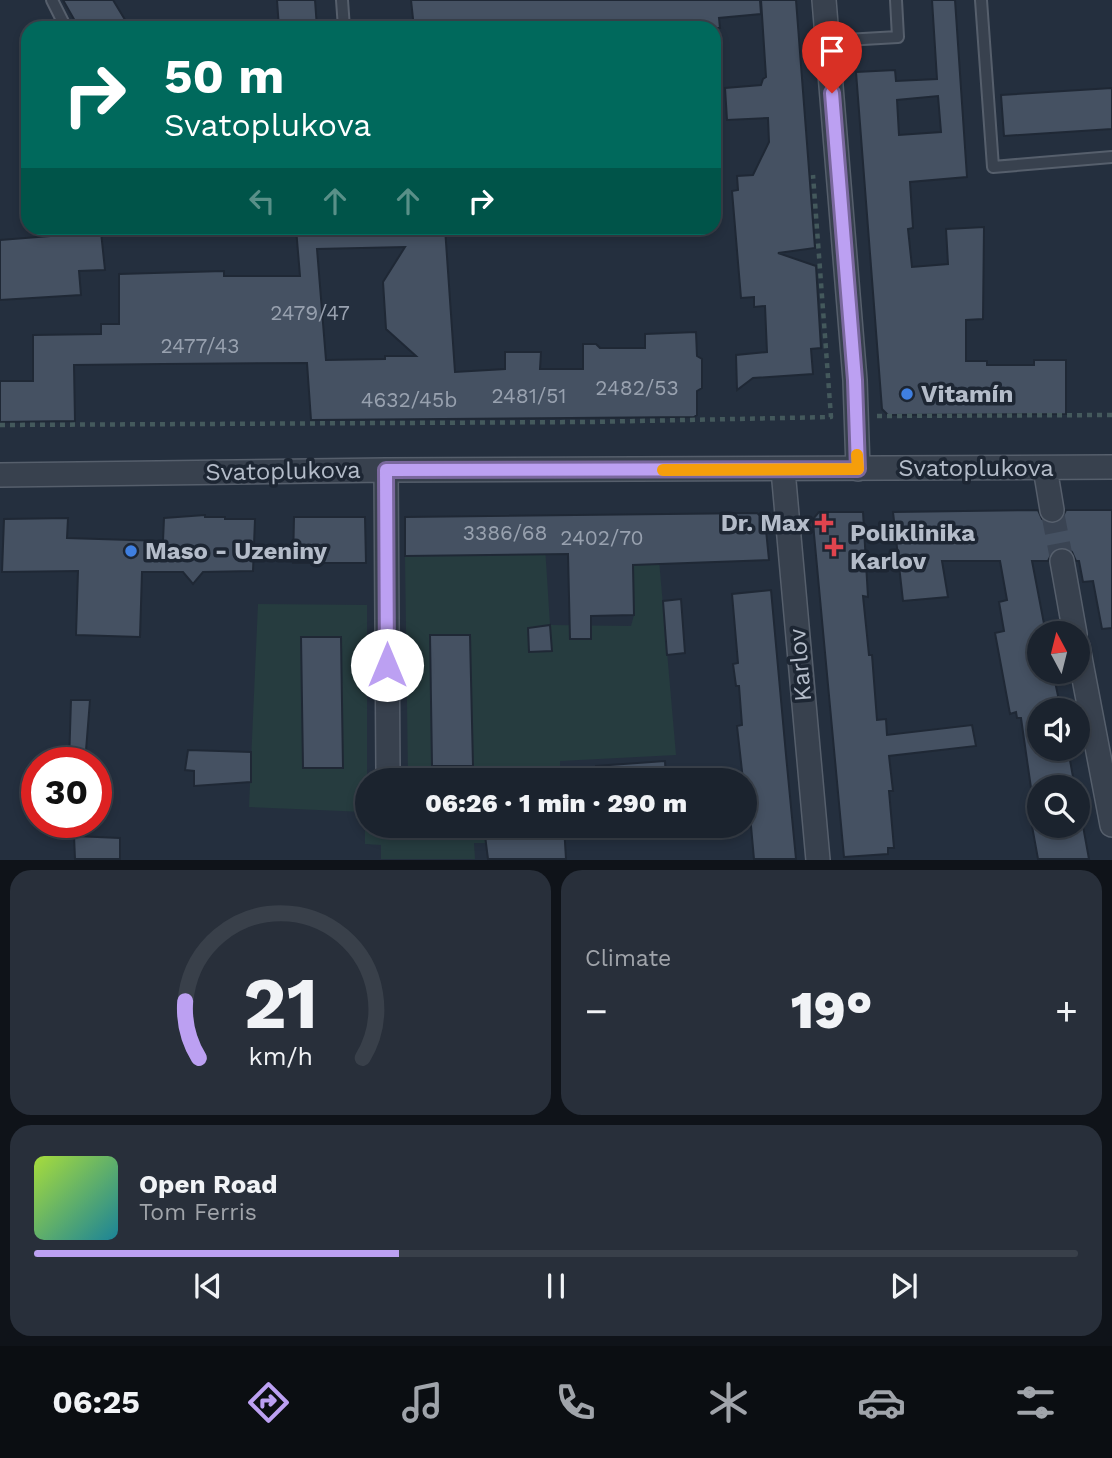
<!DOCTYPE html>
<meta charset="utf-8">
<style>
:root{--surface:#1b232e;--page:#282f3a;--text:#f1f3f6;--muted:#a0a4aa;--line:#39404a;--accent:#bca0f2}
body{margin:0;font-family:"Work Sans",sans-serif;background:var(--page);color:var(--text);height:100vh;display:flex;flex-direction:column;font-size:26px;white-space:nowrap}
*{box-sizing:border-box;margin:0}
p{font-size:23px;color:var(--muted)}
.icon{flex:none;width:38px;height:38px;fill:none;stroke:currentColor;stroke-width:2;stroke-linecap:round;stroke-linejoin:round}
.map{position:relative;height:860px;overflow:hidden}
.drawer{display:flex;flex-direction:column;gap:10px;padding:10px;background:#0f1319;flex:1}
.drawer>*{flex:none}
.banner{position:absolute;left:21px;top:21px;width:700px;height:214px;border-radius:21px;box-shadow:0 4px 10px #0003,0 0 0 2px var(--line);background:#00695c;color:#fff;overflow:hidden}
.needle{width:46px;rotate:353deg}
.controls{position:absolute;left:1027px;top:621px;display:grid;gap:14px}
.controls a{display:grid;place-items:center;width:63px;height:63px;border-radius:50%;background:var(--surface);box-shadow:0 4px 10px #0003,0 0 0 2px var(--line);font-size:35px}
.speed{position:absolute;left:21px;top:747px;display:flex;gap:14px;font-size:35px;font-weight:700;text-align:center}
.speed>*{display:grid;place-content:center;width:91px;height:91px;border-radius:50%;background:var(--surface);box-shadow:0 4px 10px #0003,0 0 0 2px var(--line);line-height:1}
.speed .limit{border:10px solid #d22;background:#fff;color:#111}
.pin{position:absolute;display:grid;place-items:center;width:60px;height:60px;color:#fff;margin:-72px -30px;border-radius:50% 50% 50% 0;rotate:-45deg;box-shadow:0 0 7px #0007}
.pin .icon{rotate:45deg}
.me{position:absolute;width:77px;margin:-38px;rotate:0deg;stroke-linejoin:round;filter:drop-shadow(0 0 5px #0008)}
.turn{display:flex;align-items:center;gap:24px;height:147px;padding:0 28px;font-size:32px}
.turn .icon{width:91px;height:91px;stroke-width:2.5}
.turn b{display:block;font-size:49px;line-height:60px}
.lanes{display:flex;align-items:center;height:66px;padding:0 28px;background:#0003;justify-content:center;gap:35px;direction:ltr}
.lanes .off{opacity:.35}
.big{font-size:52px;font-weight:800;line-height:1.1}
.drawer .card{flex:1;display:flex;flex-direction:column;justify-content:center;gap:10px;min-width:0;padding:0 24px;border-radius:21px;background:var(--page)}
.drawer .dial{align-items:center;gap:0}
.dial svg{height:182px;overflow:visible;fill:none;stroke:var(--line);stroke-width:7;stroke-linecap:round;text-anchor:middle}
.dial text{fill:var(--text);stroke:none}
.song{display:flex;align-items:center;gap:21px}
.cover{width:84px;height:84px;border-radius:10px;background:linear-gradient(135deg,hsl(80 70% 55%),hsl(190 70% 35%))}
.played{height:7px;border-radius:4px;background:linear-gradient(90deg,var(--accent) 35%,var(--line) 35%)}
.keys{display:flex;justify-content:space-around;direction:ltr}
.heat{display:flex;justify-content:space-between;align-items:center;font-size:38px;direction:ltr}
.drawer .tiles{flex:1;display:grid;gap:10px;grid-template-columns:1fr 1fr}
.card:last-child{grid-column:span 2}
.trip{position:absolute;left:355px;top:768px;width:402px;height:70px;border-radius:35px;background:var(--surface);box-shadow:0 4px 10px #0003,0 0 0 2px var(--line);font-weight:800;line-height:70px;text-align:center}
.dock{display:flex;height:112px;justify-content:space-around;align-items:center;background:#0b0e12;color:var(--muted)}
.dock .icon{width:49px;height:49px}
.dock .selected{color:var(--accent)}
.dock b{font-size:32px;color:var(--text)}
.map>svg:first-child{display:block}
.green{fill:#263c3f}
.building{fill:#455162;stroke:#1f2835;stroke-width:2;fill-rule:evenodd}
.lines{fill:none;stroke-linecap:round;stroke-linejoin:round}
.minor-tunnel{stroke:#3a4453;stroke-width:23;stroke-dasharray:23 11;stroke-linecap:butt}
.service-casing{stroke:#565f6c;stroke-width:14}
.minor-casing{stroke:#565f6c;stroke-width:26}
.path{stroke:#44595c;stroke-width:4.5;stroke-dasharray:5 5;stroke-linecap:butt}
.service{stroke:#38414e;stroke-width:10}
.minor{stroke:#38414e;stroke-width:23}
.route-casing{stroke:#7a689d;stroke-width:18}
.route{stroke:#bca0f2;stroke-width:12}
.slow{stroke:#f59e0b;stroke-width:12}
.shop-dot{fill:#3f7fe0;stroke:#1d2633;stroke-width:2.5}
.health-dot{fill:#e0444e;stroke:#1d2633;stroke-width:2.5}
.labels{text-anchor:middle;dominant-baseline:central;stroke-width:7;stroke-linejoin:round;paint-order:stroke}
.number-label{font-size:21px;fill:#98a1af}
.poi-label{font-size:24px;font-weight:bold;fill:#b4bcc9;stroke:#1d2633;text-anchor:start}
.street-label{font-size:24px;fill:#b4bcc9;stroke:#1d2633}
</style>
<div class="map">
<svg width="1112" height="860" viewBox="0 0 1112 860">
<rect width="100%" height="100%" fill="#242f3e"/>
<path class="green" d="M631,514H655L676,755L560,761V780H368V826H516L485,828L486,843H474L475,859H381V845L365,844V812L249,807L258,604L367,605V776H408L405,556L535,554V515H543L550,625L631,626L634,615Z"/>
<path class="building" d="M63,0H113L130,28H79Z
M277,0H315L317,28H279Z
M411,0H760L761,14L719,18L720,28H414Z
M761,0H796L815,248L778,253L816,266L821,348L811,349L813,374L753,378L737,390L736,355L767,352L765,306L754,307V297L741,298L732,191L738,190L737,176L753,175L769,142L768,118L727,120L725,88L761,85L763,79L766,77Z
M932,0H955L967,177L910,182L913,228L908,229L912,267L948,264L946,229L984,227L983,319L966,320V361H987V365H1034V360H1066V414L888,415L882,409L856,72L895,70L896,81L937,79ZM938,96L941,132L899,135L897,100Z
M1112,88V129L1004,136L1001,95Z
M296,228H445L455,372L505,369V352H541L540,369H583V344H596L600,348H645V334L696,332L697,356L702,359V388L697,391V415L694,417L311,420L307,363L163,364L74,365L75,421L0,422V381H33V335L101,334V324H119V274L224,271V276H300ZM405,247L383,282L386,329L416,356H385V359L326,360L317,249Z
M101,232L105,270L79,271L81,295L0,300V240Z
M1038,510L1042,519L1054,524L1061,520L1066,510H1112V628L1102,629L1093,581L1083,582L1079,561H1076L1072,552L1066,548L1059,547L1053,551L1048,561H1032L1046,634H1040V672H1053L1061,710H1040V749H1068L1075,788H1031L1021,718H1017L1016,712L1010,714L995,633L1004,631L999,602L1007,600L1000,561H942L948,597L903,601L893,512Z
M819,512H863L868,597L863,596L869,655H872L877,720L886,719L887,735L972,725L976,746L889,756L893,791H889L894,848H888V854L844,857L814,534L813,519Z
M757,513L765,520L769,560L633,565L634,615L591,616V639H570L568,554L405,556V517Z
M205,515V517H225V519H255L253,571L203,572L193,584L183,572H142L140,637L76,635L78,571L2,572L4,519L68,518L67,538L163,541L164,518Z
M294,517H365L366,563H293Z
M771,590L786,755L796,859H754L748,793H746V780H743L737,726L742,725L739,686H736L733,664L738,663L732,594Z
M681,599L685,653L667,655L663,601Z
M550,625L552,651L529,652L528,628Z
M430,635H470L473,766H432Z
M301,637H341L343,768H303Z
M71,700H90L85,763H69Z
M188,750L251,752V782L194,786V771L185,770Z
M665,761L666,780H596V766Z
M516,826H564L566,859H488L484,828Z
M1032,826H1083L1089,859H1038Z
M74,836L120,838V859H75Z"/>
<g class="lines">
<path class="minor-tunnel" d="M1052,510L1062,561"/>
<defs>
<path id="service" d="M52,0L66,28
M342,0L344,28
M981,0L993,167L1112,157
M828,41L898,37L896,0"/>
<path id="minor" d="M824,0L855,380L858,469
M1045,468L1052,510
M386,470L388,772
M783,470L818,860
M0,475L386,470L1112,467
M1062,561L1075,634
M1078,647L1112,825"/>
</defs>
<use href="#service" class="service-casing"/>
<use href="#minor" class="minor-casing"/>
<path class="path" d="M877,416L1112,415
M0,425L589,422L831,417L813,175"/>
<use href="#service" class="service"/>
<use href="#minor" class="minor"/>
</g>
<g class="lines">
<defs>
<path id="route" d="M387,665L386,470L858,469L855,380L832,93"/>
</defs>
<use href="#route" class="route-casing"/>
<use href="#route" class="route"/>
<path class="slow" d="M663,470L858,469L857,455"/>
</g>
<g class="shop-dot">
<circle cx="907" cy="394" r="7"/>
<circle cx="131" cy="551" r="7"/>
</g>
<g class="health-dot">
<path d="M820.5 512.5h7v7h7v7h-7v7h-7v-7h-7v-7h7z"/>
<path d="M830.5 536.5h7v7h7v7h-7v7h-7v-7h-7v-7h7z"/>
</g>
<g class="labels">
<g class="number-label">
<text x="310" y="312">2479/47</text>
<text x="200" y="345">2477/43</text>
<text x="637" y="387">2482/53</text>
<text x="529" y="395">2481/51</text>
<text x="409" y="399">4632/45b</text>
<text x="505" y="532">3386/68</text>
<text x="602" y="537">2402/70</text>
</g>
<g class="poi-label">
<text x="921" y="394">Vitamín</text>
<text x="810" y="523" text-anchor="end">Dr. Max</text>
<text x="850" y="533">Poliklinika<tspan x="850" dy="28">Karlov</tspan></text>
<text x="145" y="551">Maso - Uzeniny</text>
</g>
<g class="street-label">
<text x="976" y="468">Svatoplukova</text>
<text transform="translate(283 471) rotate(-1)">Svatoplukova</text>
<text transform="translate(800 665) rotate(-95)">Karlov</text>
</g>
</g>
</svg>
<div class="controls">
<a><svg class="needle" viewBox="-14 -14 28 28"><path d="M0-13l5 13h-10z" fill="#e53935"/><path d="M0 13l5-13h-10z" fill="#a0a4aa"/></svg></a>
<a><svg class="icon" aria-label="sound" viewBox="0 0 24 24"><path d="M4 9h4l5-4v14l-5-4H4zM17 9q2 3 0 6"/></svg></a>
<a><svg class="icon" aria-label="search" viewBox="0 0 24 24"><circle cx="10" cy="10" r="6"/><path d="M15 15l6 6"/></svg></a>
</div>
<div class="speed"><div class="limit">30</div></div>
<div class="pin" style="left:832px;top:93px;background:#d93025"><svg class="icon" aria-label="arrive" viewBox="0 0 24 24"><path d="M6 21V4h12l-3 4 3 4H6"/></svg></div>
<svg class="me" style="left:387px;top:665px" viewBox="-20 -20 40 40"><circle r="19" fill="#fff"/><path d="M0-13L10 11 0 6-10 11z" fill="#bca0f2"/></svg>
<div class="trip">06:26 · 1 min · 290 m</div>
<div class="banner">
<div class="turn"><svg class="icon" aria-label="right" viewBox="0 0 24 24"><path d="M7 20v-9h11M14 6l5 5-5 5"/></svg><div><b>50 m</b>Svatoplukova</div></div>
<div class="lanes"><svg class="icon off" aria-label="left" viewBox="0 0 24 24"><path d="M17 20v-9H6M10 6l-5 5 5 5"/></svg><svg class="icon off" aria-label="ahead" viewBox="0 0 24 24"><path d="M12 20V5M6 11l6-6 6 6"/></svg><svg class="icon off" aria-label="ahead" viewBox="0 0 24 24"><path d="M12 20V5M6 11l6-6 6 6"/></svg><svg class="icon" aria-label="right" viewBox="0 0 24 24"><path d="M7 20v-9h11M14 6l5 5-5 5"/></svg></div>
</div>
</div>
<section class="drawer">
<div class="tiles">
<div class="card dial"><svg viewBox="0 0 100 80">
<path d="M14 69A42 42 0 1 1 86 69"/>
<path d="M14 69A42 42 0 0 1 8 44" stroke="#bca0f2"/>
<text x="50" y="56" font-size="32" font-weight="700">21</text>
<text x="50" y="72" font-size="11">km/h</text>
</svg></div>
<div class="card"><p>Climate</p>
<div class="heat"><a>−</a><b class="big">19°</b><a>+</a></div>
</div>
<div class="card">
<div class="song"><i class="cover"></i><div><b>Open Road</b><p>Tom Ferris</p></div></div>
<div class="played"></div>
<div class="keys"><svg class="icon" aria-label="previous" viewBox="0 0 24 24"><path d="M18 5L8 12l10 7zM5 5v14"/></svg><svg class="icon" aria-label="pause" viewBox="0 0 24 24"><path d="M8 5v14M16 5v14"/></svg><svg class="icon" aria-label="next" viewBox="0 0 24 24"><path d="M6 5l10 7-10 7zM19 5v14"/></svg></div>
</div>
</div>
</section>
<nav class="dock">
<b>06:25</b>
<svg class="icon selected" aria-label="directions" viewBox="0 0 24 24"><path d="M12 3l9 9-9 9-9-9zM9 14v-3h6M13 9l2 2-2 2"/></svg>
<svg class="icon" aria-label="music" viewBox="0 0 24 24"><path d="M9 18V5l10-2v13"/><circle cx="6" cy="18" r="3"/><circle cx="16" cy="16" r="3"/></svg>
<svg class="icon" aria-label="phone" viewBox="0 0 24 24"><path d="M5 4h4l2 5-3 2q2 4 5 5l2-3 5 2v4C11 20 4 13 5 4z"/></svg>
<svg class="icon" aria-label="climate" viewBox="0 0 24 24"><path d="M12 3v18M4 7l16 10M4 17L20 7"/></svg>
<svg class="icon" aria-label="car" viewBox="0 0 24 24"><path d="M5 17H2v-5l4-1 3-4h7l3 4 3 1v5h-3M9 17h6M6 11h13"/><circle cx="7" cy="17" r="2"/><circle cx="17" cy="17" r="2"/></svg>
<svg class="icon" aria-label="filters" viewBox="0 0 24 24"><path d="M4 7h16M4 17h16"/><circle cx="9" cy="7" r="2"/><circle cx="15" cy="17" r="2"/></svg>
</nav>
